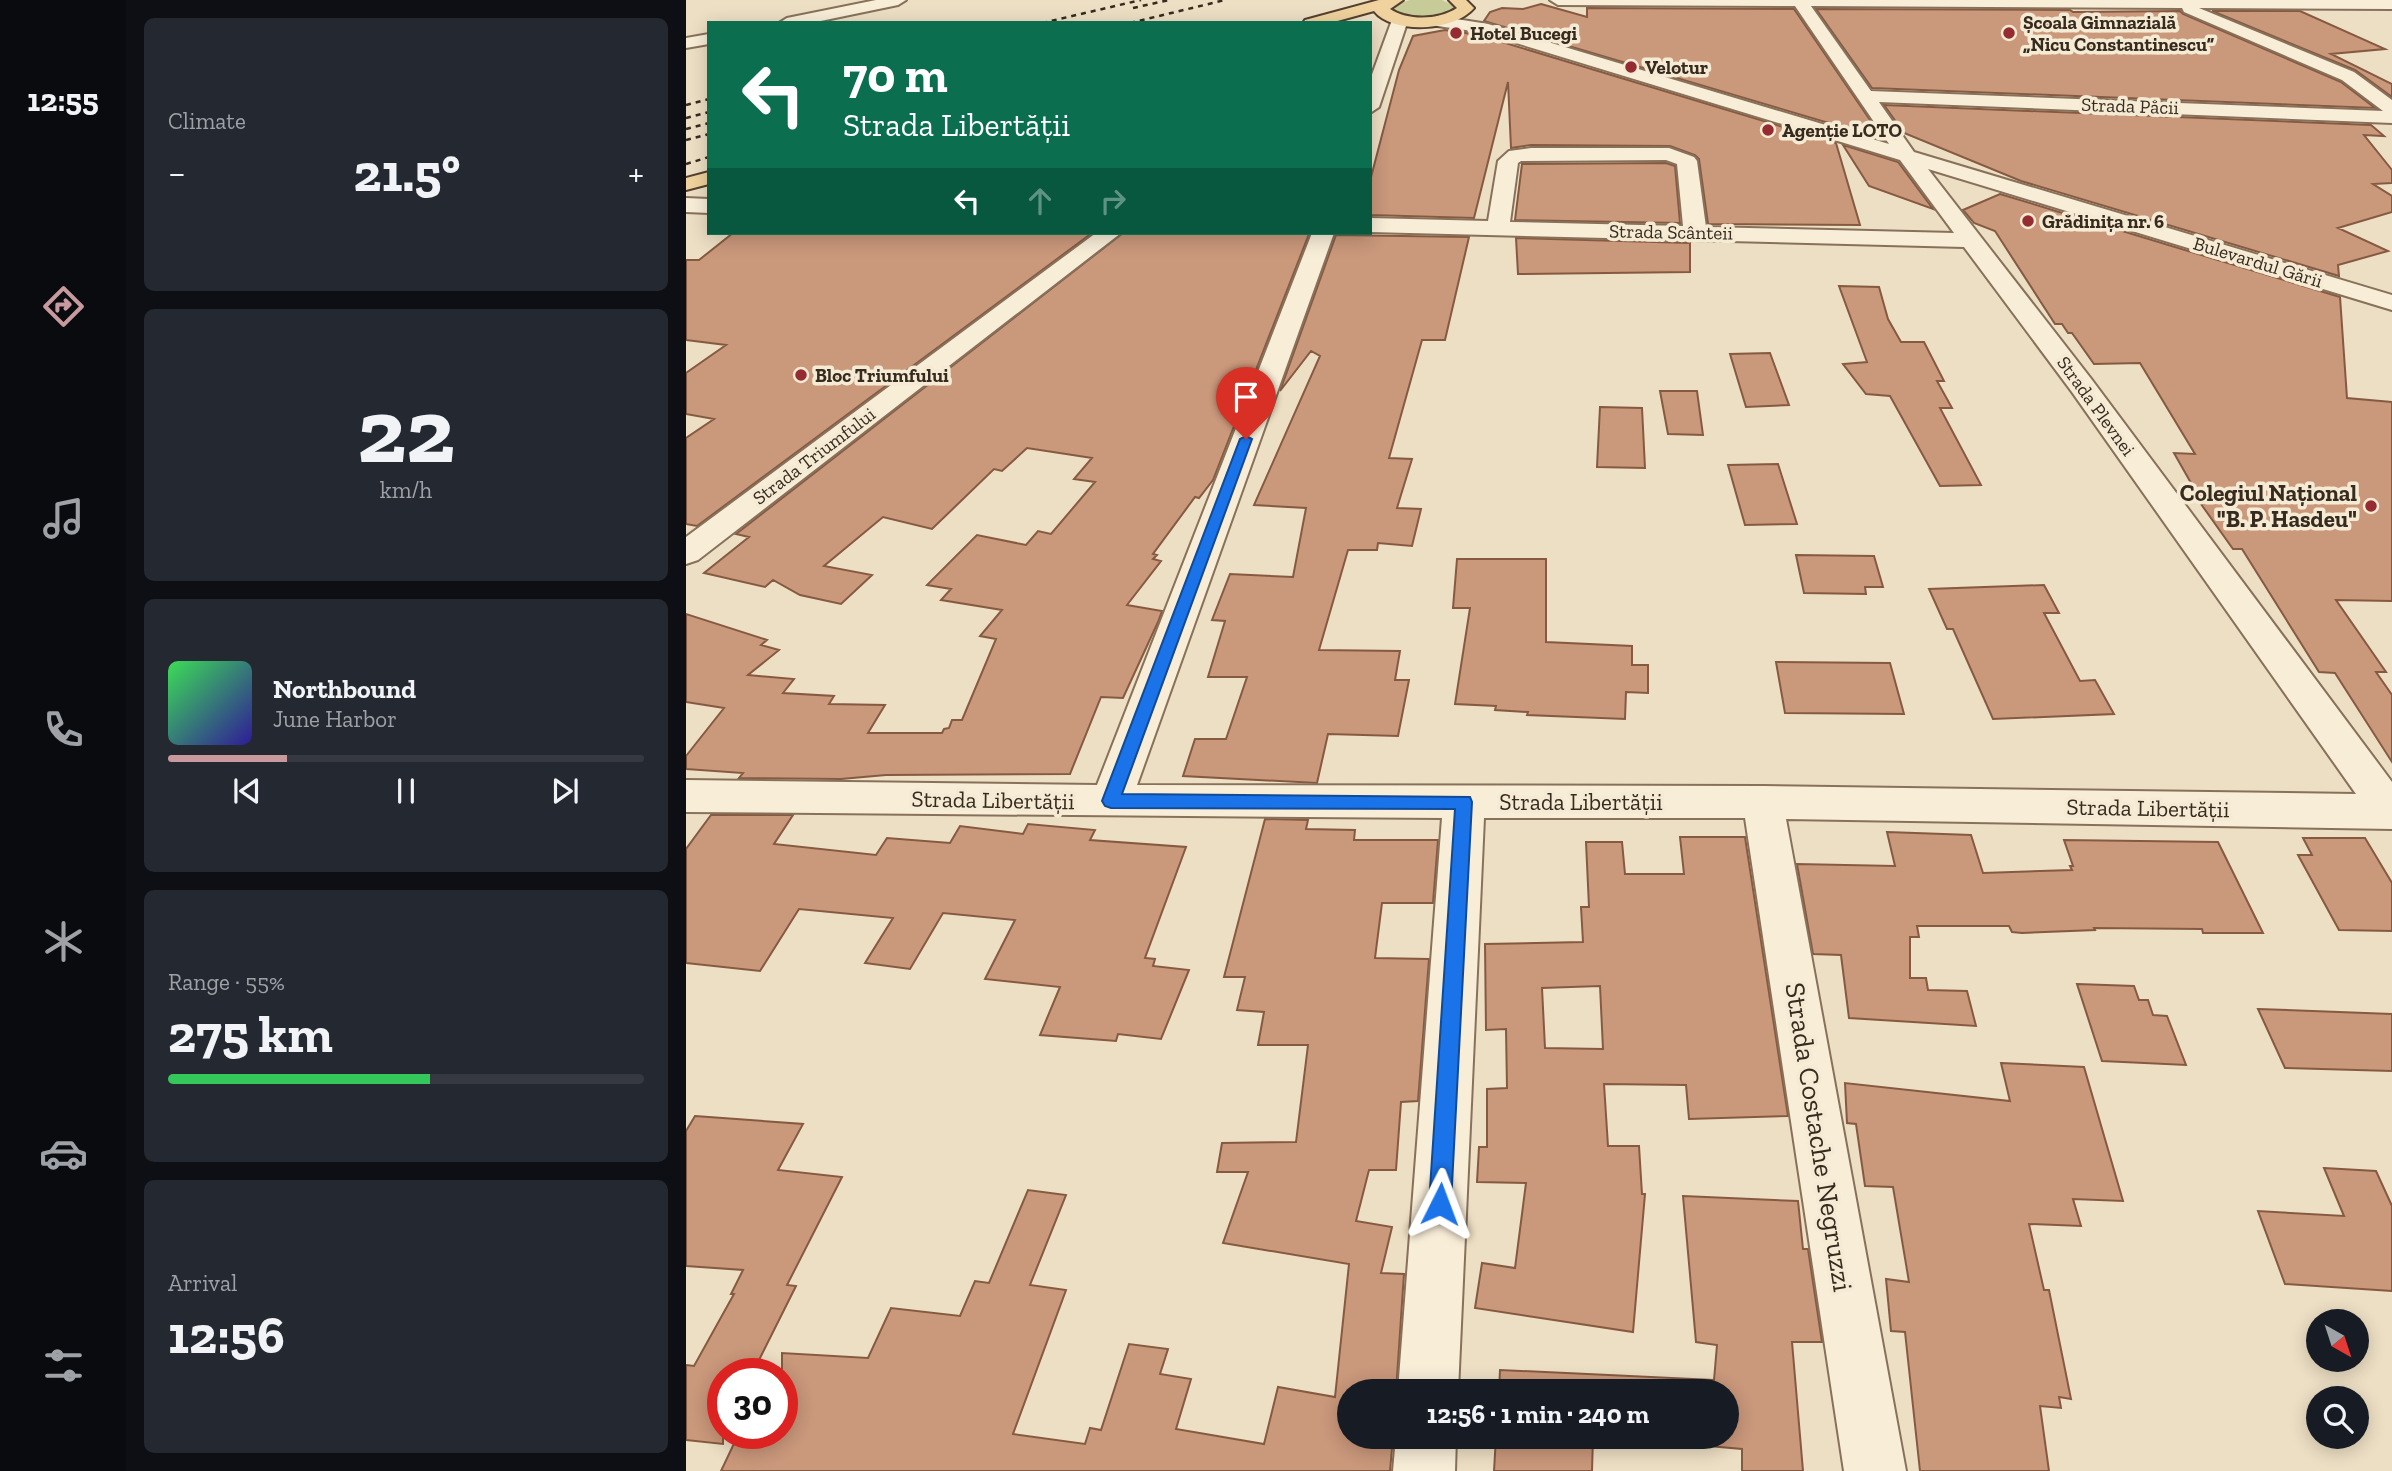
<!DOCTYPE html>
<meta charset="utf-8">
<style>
:root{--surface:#171b24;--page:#242831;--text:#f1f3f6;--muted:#9ea1a6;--line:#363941;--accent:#c8999d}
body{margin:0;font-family:"Zilla Slab",serif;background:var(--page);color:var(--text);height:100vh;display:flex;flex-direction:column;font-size:26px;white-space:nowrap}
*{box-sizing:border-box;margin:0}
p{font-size:23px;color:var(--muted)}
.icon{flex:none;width:38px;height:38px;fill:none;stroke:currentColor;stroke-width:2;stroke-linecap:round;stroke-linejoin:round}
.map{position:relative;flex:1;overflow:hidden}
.side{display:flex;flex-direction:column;gap:18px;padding:18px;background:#0d0f14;width:560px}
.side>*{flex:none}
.top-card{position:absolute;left:21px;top:21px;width:665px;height:214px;border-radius:0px;box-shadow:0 4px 18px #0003;background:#0b6e4f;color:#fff;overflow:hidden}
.needle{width:46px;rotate:141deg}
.controls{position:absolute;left:1620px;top:1309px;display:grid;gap:14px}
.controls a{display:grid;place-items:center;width:63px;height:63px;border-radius:50%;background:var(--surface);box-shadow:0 4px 18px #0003;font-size:35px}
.speed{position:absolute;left:21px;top:1358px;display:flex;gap:14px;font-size:35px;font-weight:700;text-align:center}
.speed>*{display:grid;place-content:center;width:91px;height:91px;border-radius:50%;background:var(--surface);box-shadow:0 4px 18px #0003;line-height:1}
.speed .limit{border:10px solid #d22;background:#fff;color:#111}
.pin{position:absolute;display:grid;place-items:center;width:60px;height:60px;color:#fff;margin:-72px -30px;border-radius:50% 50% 50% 0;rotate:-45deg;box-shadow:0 0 7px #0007}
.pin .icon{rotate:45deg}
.me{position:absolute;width:77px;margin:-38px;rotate:3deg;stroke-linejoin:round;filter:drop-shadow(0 0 5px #0008)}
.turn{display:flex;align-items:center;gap:24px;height:147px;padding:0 21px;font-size:32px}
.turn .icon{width:91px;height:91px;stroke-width:2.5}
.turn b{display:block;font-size:49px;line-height:60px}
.lanes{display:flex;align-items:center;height:66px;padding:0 21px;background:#0003;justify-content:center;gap:35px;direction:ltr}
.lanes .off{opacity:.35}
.big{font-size:52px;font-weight:800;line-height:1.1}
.side .widget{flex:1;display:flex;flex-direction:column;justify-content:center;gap:10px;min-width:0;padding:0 24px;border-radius:10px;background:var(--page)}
.side .dial{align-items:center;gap:0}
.dial b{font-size:91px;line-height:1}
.song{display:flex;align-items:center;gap:21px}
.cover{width:84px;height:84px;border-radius:10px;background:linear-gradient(135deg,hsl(130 70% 55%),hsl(250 70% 35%))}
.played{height:7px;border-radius:4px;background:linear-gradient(90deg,var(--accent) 25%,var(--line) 25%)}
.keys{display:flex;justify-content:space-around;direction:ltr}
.heat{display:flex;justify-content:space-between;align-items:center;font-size:38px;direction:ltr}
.charge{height:10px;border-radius:5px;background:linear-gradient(90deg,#34c759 55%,var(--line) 0)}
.trip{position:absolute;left:651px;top:1379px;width:402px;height:70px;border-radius:35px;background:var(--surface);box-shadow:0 4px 18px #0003;font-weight:800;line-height:70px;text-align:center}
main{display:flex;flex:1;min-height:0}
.tab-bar{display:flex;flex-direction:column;width:126px;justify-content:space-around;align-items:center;background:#090b0e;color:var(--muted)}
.tab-bar .icon{width:49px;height:49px}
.tab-bar .active{color:var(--accent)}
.tab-bar b{font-size:32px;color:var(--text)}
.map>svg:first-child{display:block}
.green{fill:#c7cb98}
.building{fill:#ca987b;stroke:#865a41;stroke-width:2;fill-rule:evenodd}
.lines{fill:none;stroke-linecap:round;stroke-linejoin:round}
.minor-casing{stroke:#87715b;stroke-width:4}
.major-casing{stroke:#553f2f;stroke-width:4}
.minor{fill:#f8edd7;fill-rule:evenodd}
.major{fill:#efd29d;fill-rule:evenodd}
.rail{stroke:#372a1e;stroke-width:2.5;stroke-dasharray:5 5;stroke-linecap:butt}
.route{fill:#1a73e8;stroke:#114b97;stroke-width:2}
.poi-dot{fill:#952c31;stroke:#f5ead3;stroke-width:2.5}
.labels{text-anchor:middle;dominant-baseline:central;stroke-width:7;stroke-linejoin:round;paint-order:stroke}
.far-poi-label{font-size:19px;font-weight:bold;fill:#372a1e;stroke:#f5ead3;text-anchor:start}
.far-street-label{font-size:19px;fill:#372a1e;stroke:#f5ead3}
.poi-label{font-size:23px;font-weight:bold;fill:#372a1e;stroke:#f5ead3;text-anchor:end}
.street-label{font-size:23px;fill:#372a1e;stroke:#f5ead3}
.near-street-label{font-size:28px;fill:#372a1e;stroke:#f5ead3}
</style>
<main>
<nav class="tab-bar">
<b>12:55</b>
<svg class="icon active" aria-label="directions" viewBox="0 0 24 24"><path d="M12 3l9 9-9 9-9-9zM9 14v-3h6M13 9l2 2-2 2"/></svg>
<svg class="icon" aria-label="music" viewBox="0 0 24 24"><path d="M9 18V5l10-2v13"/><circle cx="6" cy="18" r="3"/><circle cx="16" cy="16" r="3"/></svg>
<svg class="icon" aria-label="phone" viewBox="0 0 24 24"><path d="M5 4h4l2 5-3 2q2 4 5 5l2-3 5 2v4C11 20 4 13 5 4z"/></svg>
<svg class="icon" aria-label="climate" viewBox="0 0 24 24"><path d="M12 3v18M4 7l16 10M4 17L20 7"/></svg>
<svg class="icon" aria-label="car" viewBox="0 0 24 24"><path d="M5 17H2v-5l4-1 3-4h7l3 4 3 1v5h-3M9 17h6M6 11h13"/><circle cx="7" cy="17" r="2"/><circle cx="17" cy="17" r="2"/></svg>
<svg class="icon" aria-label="filters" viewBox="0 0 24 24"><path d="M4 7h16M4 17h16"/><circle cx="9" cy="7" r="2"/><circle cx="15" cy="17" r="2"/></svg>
</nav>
<section class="side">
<div class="widget"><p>Climate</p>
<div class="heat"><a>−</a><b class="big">21.5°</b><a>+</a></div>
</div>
<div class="widget dial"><b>22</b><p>km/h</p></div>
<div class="widget">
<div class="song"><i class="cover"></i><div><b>Northbound</b><p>June Harbor</p></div></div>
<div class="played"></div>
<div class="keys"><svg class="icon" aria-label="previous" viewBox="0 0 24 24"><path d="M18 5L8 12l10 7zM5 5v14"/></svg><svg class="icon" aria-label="pause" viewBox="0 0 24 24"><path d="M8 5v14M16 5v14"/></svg><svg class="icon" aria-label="next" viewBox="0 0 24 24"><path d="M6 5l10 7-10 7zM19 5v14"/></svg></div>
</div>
<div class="widget"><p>Range · 55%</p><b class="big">275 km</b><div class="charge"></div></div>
<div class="widget"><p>Arrival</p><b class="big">12:56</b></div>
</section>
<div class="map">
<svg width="1706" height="1471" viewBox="0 0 1706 1471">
<rect width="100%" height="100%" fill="#eddfc4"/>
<path class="green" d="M724,0H756L770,7V10C749,21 728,20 706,11L707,6Z"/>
<path class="building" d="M855,4L901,17V8L1108,9L1197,139L798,21L804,12L816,8L837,9Z
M1130,9L1384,10L1387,12L1494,11L1497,14L1655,82L1689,108L1186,88Z
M1526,11H1614L1699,49L1645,54L1706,84V97L1669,70Z
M759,30L793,35L1150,143L1174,225L1022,224L1013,159L1009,155L984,146L845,145L825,148L822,82L788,218L684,215V181L713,70L727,36Z
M1198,105L1685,125L1698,136L1678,135L1706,170V183L1687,184L1706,196V212L1652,228L1702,251L1652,265L1653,276L1335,181L1218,133Z
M1157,145L1212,162L1247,209L1183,186Z
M980,163L989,166L994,223L829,220L836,164Z
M1314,194L1654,297L1661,398L1706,402V601L1650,600L1700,672H1690L1706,695V762L1649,673L1633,672L1556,549H1547L1505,490H1509L1488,453L1509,454L1454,363L1408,364L1386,333H1382L1376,324H1369L1309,231L1288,223L1277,210Z
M47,233H406L11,526L0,524V438L28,419L0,414V373L40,345L0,340V260H13Z
M437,233L623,234L527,480L513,498L509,497L467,554L471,555L467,559L475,561L441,605L476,611L472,622L437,698L415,697L384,774L200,775L155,779L53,778L57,773L0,769V756L38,708L0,702V614L81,640L75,645L93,650L62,675L108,679L97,693L148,696L143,704L199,705L182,733H256L258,729L263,728L266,720H276L310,639L294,636L316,610L255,600L265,589L241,585L291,535L340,545L352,531L365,534L409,482L388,479L406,458L341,448L316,471L308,469L246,529L197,517L138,566L186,575L155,604L114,595L87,580L79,587L18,573L63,537L50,534Z
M650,235L783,237L759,340H736L703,458L726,459L711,508L735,509L726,546L692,543L691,550H662L633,650L714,651L709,680H723L712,736L642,734L631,783L497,776L509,739H540L561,677H522L539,621L526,620L544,574L607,577L620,508L568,505L634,356L625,351L594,391Z
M830,238L1004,243V272L832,274Z
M1153,286L1193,287L1202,319L1215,342H1238L1258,381H1251L1266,408H1254L1295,485L1254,486L1204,396L1180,394L1157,364L1181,362Z
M1084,353L1103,405L1060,407L1044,354Z
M974,391H1011L1017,435L982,434Z
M914,407L956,408L959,468L911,467Z
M1092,464L1111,524L1059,525L1042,465Z
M1110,555L1188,556L1197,587H1179L1180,594L1118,593Z
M771,559H860V642L946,646V665H962V693L940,692L939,719L841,715L842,712L809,710L810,706L769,704L784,608H767Z
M1358,585L1373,613H1358L1394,681L1409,680L1428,714L1307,719L1267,629H1261L1243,589Z
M1090,662L1204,663L1218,714L1099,713Z
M25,815H107L88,844L190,855L201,838L264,843L274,826L337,834L342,824L409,830L404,840L500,847L459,958L469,959L467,966L503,970L475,1039L432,1034L430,1041L354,1035L374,987L299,979L329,920L257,913L224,969L179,963L207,918L113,909L74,971L0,963V849Z
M579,819L622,820L620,829L669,830L668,840H752L747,903H696L689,958L743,959L732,1101L715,1102L710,1170H683L670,1221L706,1227L695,1273L718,1274L710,1391H663V1437H707L704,1471H35L53,1433H96V1353L182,1358L205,1308L274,1316L289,1281L303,1283L342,1190L380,1195L344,1285L380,1290L327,1434L399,1444L404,1428L415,1430L443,1344L482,1349L474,1374L505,1379L490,1429L578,1444L592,1387L649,1397L663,1264L537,1243L562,1172H531L536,1143L610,1142L622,1045H572L578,1012L551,1010L559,977H538Z
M1201,832L1285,835L1297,873L1386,870L1384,866H1387L1378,840L1532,842L1577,933H1517L1516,929L1408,928L1409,930L1336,933L1326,932L1323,926H1231L1233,937H1224V978H1240L1242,990L1281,991L1290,1026L1163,1018L1155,955L1127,954L1111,864L1209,866Z
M994,837H1059L1102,1116L1003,1119L1000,1085L918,1084L922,1146H953L956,1194H959L947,1332L789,1308L796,1263L829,1268L840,1183L791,1182L793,1147H801V1089L821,1088L820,1029L800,1030L799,944L897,942L895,907H903L900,842H936L939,874H998ZM914,986L917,1049L859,1048L856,988Z
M1617,838H1679L1706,883V931L1653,930L1612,855H1626Z
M1391,984L1448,986L1453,1000H1462L1467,1015L1481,1016L1500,1065L1416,1061Z
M1572,1009L1706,1014V1071L1599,1068Z
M1315,1063L1398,1067L1437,1201L1387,1199L1395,1226L1343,1224L1358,1290H1363L1385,1399L1373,1397L1375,1408L1354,1406L1363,1471H1234L1219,1332L1205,1331L1200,1279L1223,1282L1207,1187L1179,1186L1170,1124L1161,1123L1159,1083L1324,1101Z
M9,1116L117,1124L92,1170L156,1177L101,1285L110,1286L66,1374H37V1444L0,1440V1365L8,1366L48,1294H45L57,1270L0,1266V1131Z
M1638,1168L1690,1171L1706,1206V1291L1599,1284L1572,1211L1658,1216Z
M997,1196L1112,1201L1117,1249H1122L1136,1342H1106L1117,1471H1056V1449L920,1437H1041V1391H813L814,1370L1028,1380L1031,1345L1010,1342Z
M810,1437H907L906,1471H808Z"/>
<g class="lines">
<defs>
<path id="minor" d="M190,0H220L212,5L125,23H93L101,18Z
M864,0H1706V9L1513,8L1668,72L1706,100V123L1193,102L1228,152L1706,295V310L1242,169L1406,380L1706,782V829L1100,819L1220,1471H1158L1059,818H798L772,1391H712L756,818L0,812V780L411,785L626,233H648L451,785L1077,786L1670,794L1386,392L1278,247L684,232V218L802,221L812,161L823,151L845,148H983L1008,157L1011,161L1020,227L1268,233L1214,160L794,32L751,26L743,21L751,16L802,24L1203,144L1109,6L872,5ZM1125,6L1496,8L1498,12L1656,80L1697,111L1185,91ZM980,160L991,164L997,226L824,222L832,163L835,161Z
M714,15L722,20L693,107L684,113V80L706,20Z
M23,34V44L0,48V38Z
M0,198L23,199V213L0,212Z
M410,233H435L12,560L0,564V537Z
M710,1437H770L769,1471H707Z"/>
<path id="major" d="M693,0H717L704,9C722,21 753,20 771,8L763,0H780L788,8C769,31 707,35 688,11L644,23H617L619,20Z
M23,172V184L0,190V178Z"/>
</defs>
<use href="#minor" class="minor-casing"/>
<use href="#major" class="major-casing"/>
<use href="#minor" class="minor"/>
<use href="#major" class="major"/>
<path class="rail" d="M447,8L483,0
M356,23L455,0
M444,23L539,0
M0,105L23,99
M0,118L23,112
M0,129L23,123
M0,140L23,134
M0,164L23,157"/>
</g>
<path class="route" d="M560,436L566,439L436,794L784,797L786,802L765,1204L762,1212L754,1215L746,1212L743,1204L769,809L425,808L419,806L416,801L554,439Z"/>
<g class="poi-dot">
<circle cx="770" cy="33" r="7"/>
<circle cx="1323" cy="33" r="7"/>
<circle cx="945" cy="67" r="7"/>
<circle cx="1082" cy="130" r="7"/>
<circle cx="1342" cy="221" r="7"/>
<circle cx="115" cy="375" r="7"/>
<circle cx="1685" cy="506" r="7"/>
</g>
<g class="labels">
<g class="far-poi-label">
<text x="1337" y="22">Școala Gimnazială<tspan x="1337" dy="22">„Nicu Constantinescu”</tspan></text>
<text x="784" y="33">Hotel Bucegi</text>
<text x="959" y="67">Velotur</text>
<text x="1096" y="130">Agenție LOTO</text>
<text x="1356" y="221">Grădinița nr. 6</text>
<text x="129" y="375">Bloc Triumfului</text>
</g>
<g class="far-street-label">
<text transform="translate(1444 106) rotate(2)">Strada Păcii</text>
<text transform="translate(985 232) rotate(1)">Strada Scânteii</text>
<text transform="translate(1572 262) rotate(17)">Bulevardul Gării</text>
<text transform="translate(1410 406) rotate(54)">Strada Plevnei</text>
<text transform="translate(128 456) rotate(-37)">Strada Triumfului</text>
</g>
<g class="poi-label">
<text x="1671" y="493">Colegiul Național<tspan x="1671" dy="26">"B. P. Hasdeu"</tspan></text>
</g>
<g class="street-label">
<text transform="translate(307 800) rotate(1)">Strada Libertății</text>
<text x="895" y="802">Strada Libertății</text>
<text transform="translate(1462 808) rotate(1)">Strada Libertății</text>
</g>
<g class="near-street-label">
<text transform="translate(1133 1137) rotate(81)">Strada Costache Negruzzi</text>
</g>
</g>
</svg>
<div class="controls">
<a><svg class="needle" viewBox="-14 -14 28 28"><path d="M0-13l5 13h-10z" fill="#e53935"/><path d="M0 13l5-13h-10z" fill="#9ea1a6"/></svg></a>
<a><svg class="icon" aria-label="search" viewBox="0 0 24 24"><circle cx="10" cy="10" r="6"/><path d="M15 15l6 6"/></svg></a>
</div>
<div class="speed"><div class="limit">30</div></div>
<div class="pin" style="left:560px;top:439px;background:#d93025"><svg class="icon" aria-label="arrive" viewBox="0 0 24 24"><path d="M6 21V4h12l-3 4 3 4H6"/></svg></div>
<svg class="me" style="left:754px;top:1204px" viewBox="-20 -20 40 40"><path d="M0-17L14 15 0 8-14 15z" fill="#1a73e8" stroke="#fff" stroke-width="4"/></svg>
<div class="trip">12:56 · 1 min · 240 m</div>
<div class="top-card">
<div class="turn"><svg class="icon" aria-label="left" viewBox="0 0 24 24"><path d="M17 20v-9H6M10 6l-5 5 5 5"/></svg><div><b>70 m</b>Strada Libertății</div></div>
<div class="lanes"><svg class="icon" aria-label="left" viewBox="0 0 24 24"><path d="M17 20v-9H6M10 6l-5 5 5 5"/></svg><svg class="icon off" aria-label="ahead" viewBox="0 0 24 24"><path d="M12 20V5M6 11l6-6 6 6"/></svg><svg class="icon off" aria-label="right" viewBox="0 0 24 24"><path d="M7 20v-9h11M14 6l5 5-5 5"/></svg></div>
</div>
</div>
</main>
